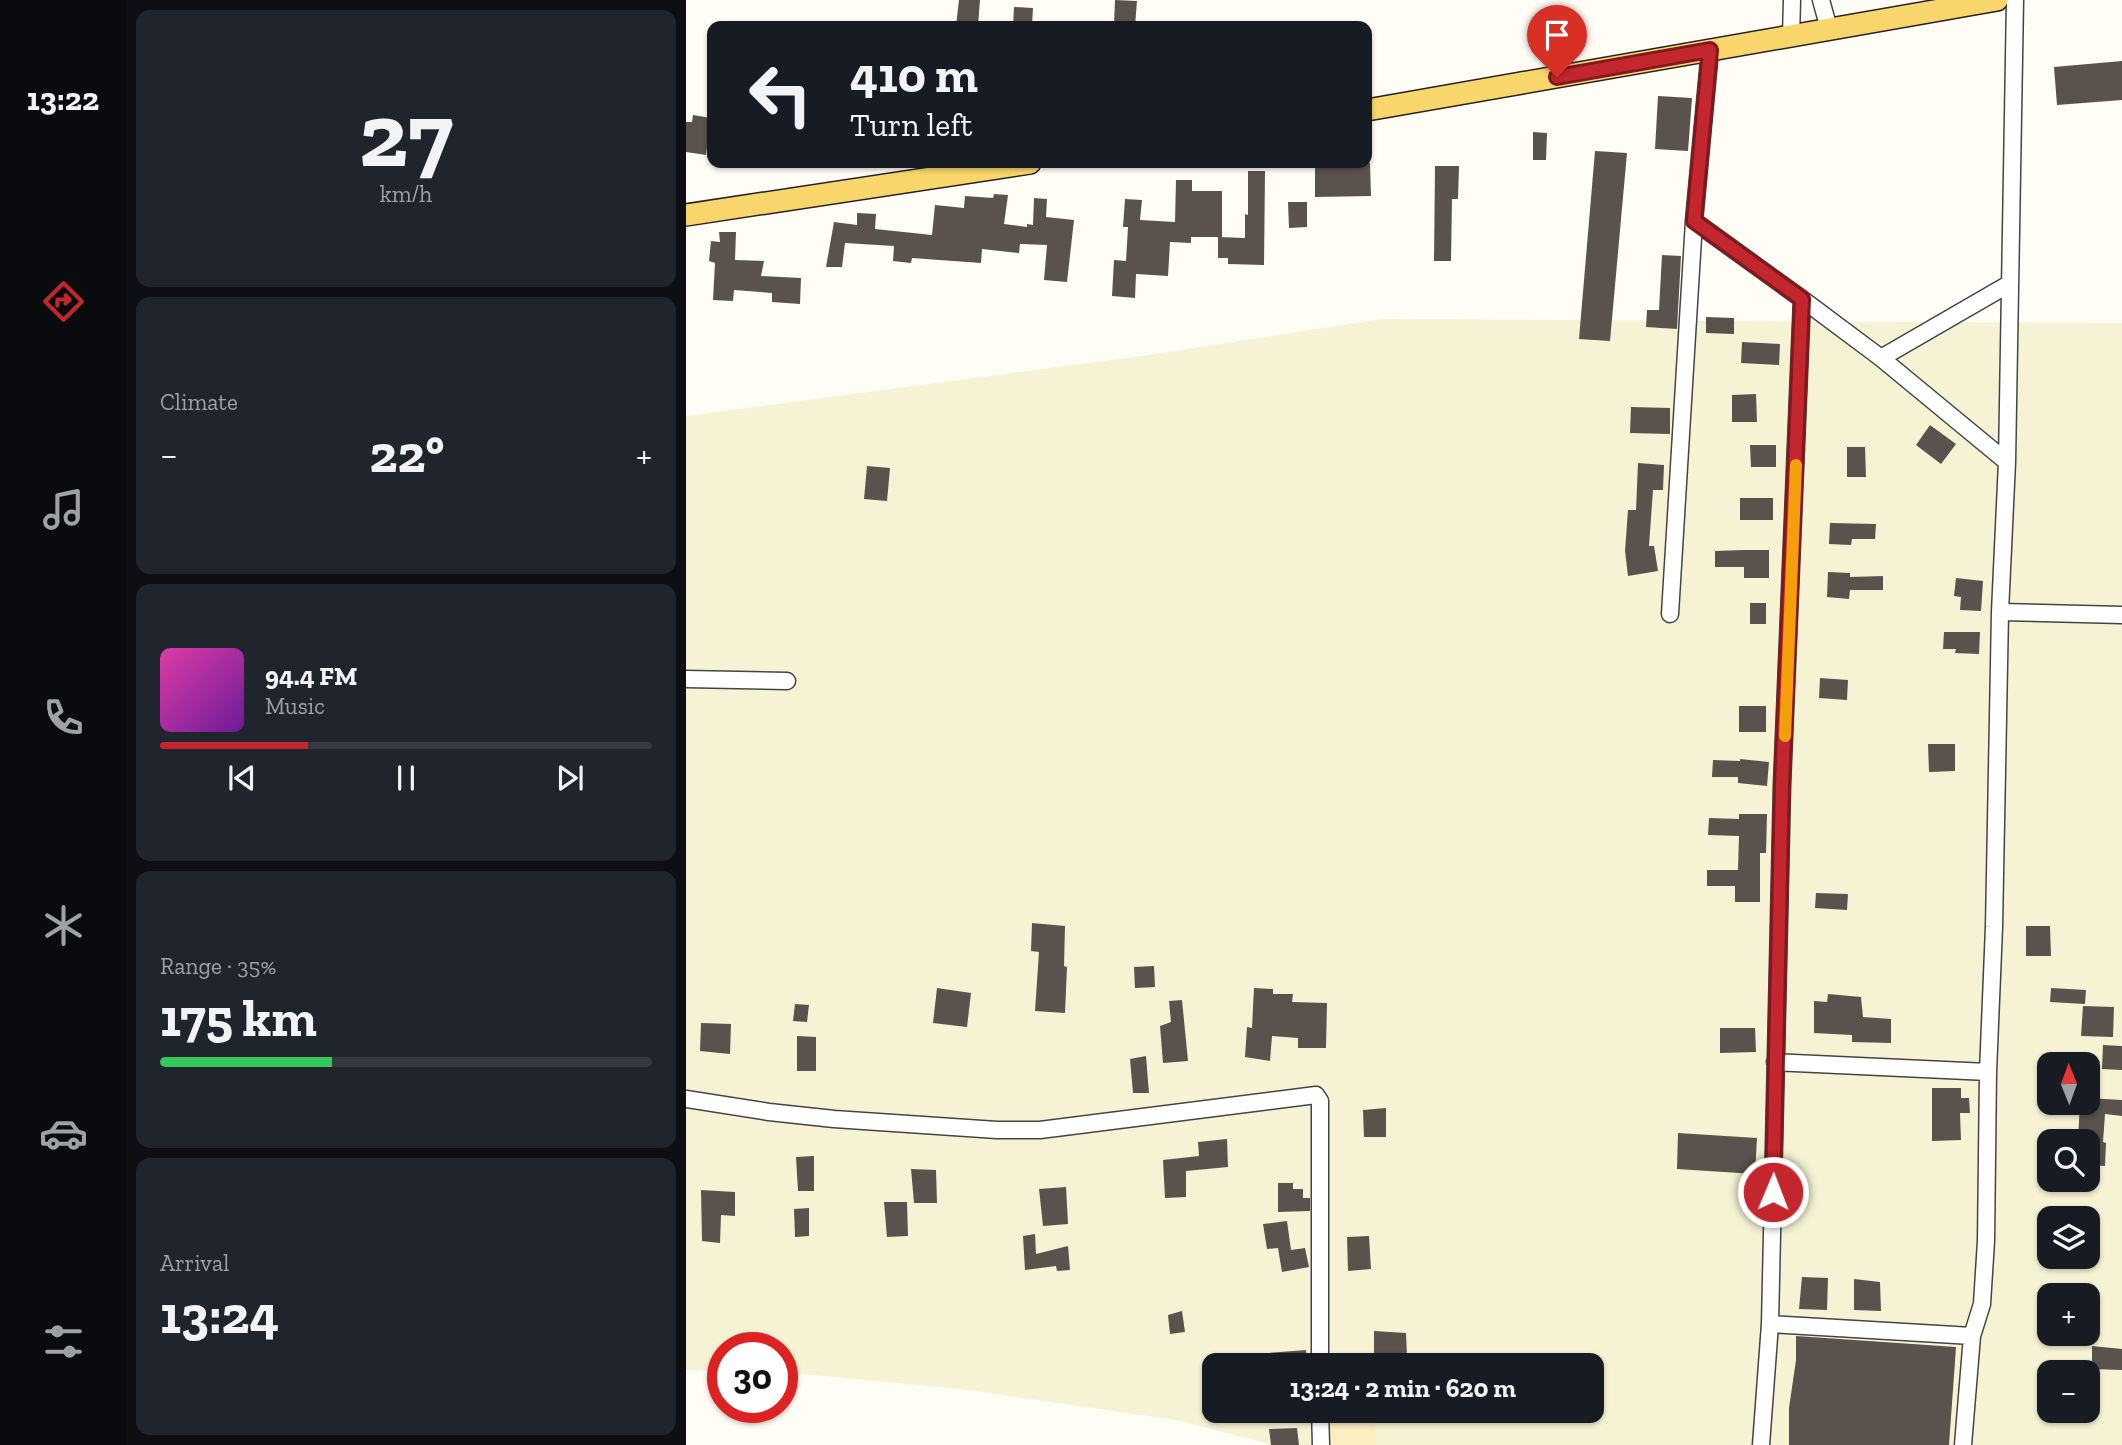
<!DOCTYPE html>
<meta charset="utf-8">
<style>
:root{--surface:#171b24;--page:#20242c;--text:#f1f3f6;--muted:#9ea1a6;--line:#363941;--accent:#c4262e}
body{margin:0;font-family:"Zilla Slab",serif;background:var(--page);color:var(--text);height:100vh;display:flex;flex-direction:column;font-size:26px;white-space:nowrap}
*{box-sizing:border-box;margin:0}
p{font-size:23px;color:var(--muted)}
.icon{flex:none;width:38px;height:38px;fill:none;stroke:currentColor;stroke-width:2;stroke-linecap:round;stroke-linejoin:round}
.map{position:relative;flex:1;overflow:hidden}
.details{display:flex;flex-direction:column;gap:10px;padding:10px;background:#0d0f14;width:560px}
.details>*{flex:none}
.guide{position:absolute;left:21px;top:21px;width:665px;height:147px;border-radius:14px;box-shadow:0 2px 5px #0004;background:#171b24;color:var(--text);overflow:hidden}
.needle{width:46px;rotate:359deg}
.fabs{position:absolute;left:1351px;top:1052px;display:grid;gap:14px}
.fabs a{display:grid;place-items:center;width:63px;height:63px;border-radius:14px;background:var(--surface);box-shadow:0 2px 5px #0004;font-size:35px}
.speed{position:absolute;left:21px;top:1332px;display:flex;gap:14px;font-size:35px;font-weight:700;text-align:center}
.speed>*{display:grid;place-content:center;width:91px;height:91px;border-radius:50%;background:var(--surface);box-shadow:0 2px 5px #0004;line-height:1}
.speed .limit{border:10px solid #d22;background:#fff;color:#111}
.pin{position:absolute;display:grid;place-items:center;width:60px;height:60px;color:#fff;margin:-72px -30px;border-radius:50% 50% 50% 0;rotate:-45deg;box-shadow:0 0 7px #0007}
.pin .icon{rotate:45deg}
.me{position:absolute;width:77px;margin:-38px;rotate:1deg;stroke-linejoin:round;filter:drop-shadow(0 0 5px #0008)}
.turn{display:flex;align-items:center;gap:24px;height:147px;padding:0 28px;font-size:32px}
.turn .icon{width:91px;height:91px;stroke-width:2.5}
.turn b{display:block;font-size:49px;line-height:60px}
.big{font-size:52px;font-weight:800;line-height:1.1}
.details .tile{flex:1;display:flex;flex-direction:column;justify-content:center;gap:10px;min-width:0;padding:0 24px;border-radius:14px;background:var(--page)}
.details .dial{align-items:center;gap:0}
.dial b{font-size:91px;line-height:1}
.song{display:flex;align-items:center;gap:21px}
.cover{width:84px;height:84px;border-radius:10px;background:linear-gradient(135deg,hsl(320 70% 55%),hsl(280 70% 35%))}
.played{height:7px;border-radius:4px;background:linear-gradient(90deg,var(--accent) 30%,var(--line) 30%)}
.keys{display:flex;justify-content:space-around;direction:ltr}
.heat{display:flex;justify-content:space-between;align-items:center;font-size:38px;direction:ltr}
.charge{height:10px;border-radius:5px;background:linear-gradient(90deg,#34c759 35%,var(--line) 0)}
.trip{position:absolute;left:516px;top:1353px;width:402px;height:70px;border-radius:14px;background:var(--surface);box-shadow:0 2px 5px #0004;font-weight:800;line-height:70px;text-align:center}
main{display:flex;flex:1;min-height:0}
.menu{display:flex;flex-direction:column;width:126px;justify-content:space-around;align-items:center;background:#090b0e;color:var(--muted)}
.menu .icon{width:49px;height:49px}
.menu .current{color:var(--accent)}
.menu b{font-size:32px;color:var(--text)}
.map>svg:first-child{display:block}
.farmland{fill:#f6f3d4;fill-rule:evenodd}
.sand{fill:#fbeec1}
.building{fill:#5a524d}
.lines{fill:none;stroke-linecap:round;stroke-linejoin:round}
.minor-casing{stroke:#444;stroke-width:19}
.major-casing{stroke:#222;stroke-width:24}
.minor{stroke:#fff;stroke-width:16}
.major{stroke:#f9d66b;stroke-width:21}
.route-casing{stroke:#7f191e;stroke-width:18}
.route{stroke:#c4262e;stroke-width:12}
.slow{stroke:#f59e0b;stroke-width:12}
</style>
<main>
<nav class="menu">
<b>13:22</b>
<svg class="icon current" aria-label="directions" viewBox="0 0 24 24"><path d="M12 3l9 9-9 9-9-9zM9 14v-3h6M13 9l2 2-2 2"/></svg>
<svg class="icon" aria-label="music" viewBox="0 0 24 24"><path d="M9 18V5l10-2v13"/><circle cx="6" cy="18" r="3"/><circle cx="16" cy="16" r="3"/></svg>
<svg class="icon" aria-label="phone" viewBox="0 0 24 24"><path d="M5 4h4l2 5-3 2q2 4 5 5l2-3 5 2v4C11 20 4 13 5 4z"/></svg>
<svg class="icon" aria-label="climate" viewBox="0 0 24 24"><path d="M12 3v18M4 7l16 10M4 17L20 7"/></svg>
<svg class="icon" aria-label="car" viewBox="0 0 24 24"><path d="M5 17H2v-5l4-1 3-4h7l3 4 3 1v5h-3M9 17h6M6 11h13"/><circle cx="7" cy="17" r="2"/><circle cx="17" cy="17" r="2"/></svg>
<svg class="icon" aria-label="filters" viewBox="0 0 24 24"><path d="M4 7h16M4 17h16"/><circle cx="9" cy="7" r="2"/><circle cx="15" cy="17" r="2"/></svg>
</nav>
<section class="details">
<div class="tile dial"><b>27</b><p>km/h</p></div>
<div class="tile"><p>Climate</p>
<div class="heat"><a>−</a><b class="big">22°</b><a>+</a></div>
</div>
<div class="tile">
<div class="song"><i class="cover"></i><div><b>94.4 FM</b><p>Music</p></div></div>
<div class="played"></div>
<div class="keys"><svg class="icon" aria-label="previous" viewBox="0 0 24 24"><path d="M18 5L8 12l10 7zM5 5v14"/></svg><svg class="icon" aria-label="pause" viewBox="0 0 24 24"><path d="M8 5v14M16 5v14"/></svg><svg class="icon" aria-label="next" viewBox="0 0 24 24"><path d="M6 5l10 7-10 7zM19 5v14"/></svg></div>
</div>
<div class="tile"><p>Range · 35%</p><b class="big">175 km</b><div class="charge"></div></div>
<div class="tile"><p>Arrival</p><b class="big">13:24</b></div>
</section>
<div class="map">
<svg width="1436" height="1445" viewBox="0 0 1436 1445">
<rect width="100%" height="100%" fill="#fffdf5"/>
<path class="farmland" d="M695,319L1436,323V1445H587L490,1420L282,1390L96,1372V1348H37V1371L0,1370V416L463,355ZM1363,1064H1402V1102H1363ZM1363,1141H1402V1180H1363ZM1363,1218H1402V1256H1363ZM1363,1295H1402V1334H1363ZM528,1365H906V1410H528ZM1363,1372H1402V1410H1363Z"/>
<path class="sand" d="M642,1411H689L690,1445H644Z"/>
<path class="building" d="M273,0H294L292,26H270Z
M429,0L451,1L449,26H428Z
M328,7L347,8L346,26H327Z
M1436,61V100L1371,105L1368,67Z
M972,96L1006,98L1002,151L969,149Z
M7,115L25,118L20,155L0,152V122H6Z
M847,132L861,133L860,160H847Z
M909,151L941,153L924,341L893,339Z
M629,163H684L685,196L629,197Z
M749,166H773L772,199H766L765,261H748Z
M562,171H579L578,265L542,264V258H532V237L559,238V214L562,215Z
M490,180H506V191H536V237H505V243L484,242L482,276L450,274L449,298L426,296L428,260L440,261L442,227H437L439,199L456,200L454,220L489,222Z
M308,194L322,195L318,224L341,227V224L347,225L348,198L361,199L360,217L388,220L381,282L358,280L361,245L334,244L333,253L296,249L295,263L226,258L225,263L207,261L208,246L159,243L156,267H140L148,222L171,225V213L190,214L189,229L246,235L249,205L278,208L279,196L307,198Z
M602,202H621V227L603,228Z
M33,232H50L49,260L78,261L75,276L115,278L114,304L86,302V293L48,290L47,301L27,300L29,263L23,261L25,241L34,242Z
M976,255L995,256L991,329L960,327L961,310H973Z
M1020,317L1048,318V334L1020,333Z
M1056,342L1094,344L1093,365L1055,363Z
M1070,394L1071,422H1046V395Z
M945,407L984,408V434L944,433Z
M1244,425L1270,444L1255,464L1230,445Z
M1064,445H1090V467H1065Z
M1161,447H1179L1180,477H1161Z
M952,463L978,465L977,490H967L963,546H968L972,571L942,576L939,551L942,510H950Z
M181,466L204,468L201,501L178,499Z
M1054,498H1087V520H1054Z
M1144,523L1190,524L1189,539H1166L1165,545L1143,544Z
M1058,550H1083V578H1058V567H1029V551Z
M1142,572L1164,573V577L1197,576V590H1164L1163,599L1141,597Z
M1270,578L1297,581L1295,611L1274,610L1275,597L1268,596Z
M1064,603H1080V624H1064Z
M1258,632H1294L1293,654L1269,653L1270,649H1257Z
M1134,678L1162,680L1161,700L1133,698Z
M1053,706H1080V732H1053Z
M1242,744H1269V771L1243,772Z
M1054,759L1083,762L1081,786L1052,783V777H1026L1027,760L1054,761Z
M1053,814H1081L1080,853H1074V902H1049V886H1021V870H1052L1053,836L1022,835L1023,818L1053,819Z
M1130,893L1162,894L1161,910L1129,908Z
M346,923L379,926L378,966L381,967L379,1013L349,1011L353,952L345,951Z
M1340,926H1364L1365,956H1340Z
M468,966L469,987L449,988L448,967Z
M251,988L285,993L281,1027L247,1023Z
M568,988L587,989V994H607L606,1002L641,1003L640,1048H612V1038L586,1036L584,1061L559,1057L561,1027L566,1028Z
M1365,988L1400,990L1399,1004L1364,1002Z
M1142,994L1175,997L1177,1017L1205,1019V1043L1166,1042V1035L1128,1033V1001L1141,1002Z
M496,1000L502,1061L477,1063L474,1026L485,1022L483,1001Z
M109,1004L123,1005L121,1022L107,1021Z
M1397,1006L1428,1007L1427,1037L1395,1036Z
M15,1023L45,1024L44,1054L14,1051Z
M1034,1028H1069L1070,1052L1034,1053Z
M111,1036L130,1037V1071H111Z
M1417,1045L1436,1046V1070L1416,1069Z
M460,1056L463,1093H447L444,1059Z
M1246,1088H1275V1098H1283L1284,1113H1274L1275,1140L1246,1141Z
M1402,1098L1436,1100V1116L1419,1114L1417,1142L1420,1143L1419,1166L1402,1165V1141H1392L1394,1102H1402Z
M700,1108V1137H678L677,1110Z
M992,1133L1071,1138L1069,1174L991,1169Z
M541,1139L542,1167L500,1171V1197L479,1198L477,1160L513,1156L512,1142Z
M128,1156V1191H112L110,1157Z
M225,1169L250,1170L251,1203H228Z
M592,1183H607V1189H617V1198H624V1211L592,1212Z
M380,1187L382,1224L357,1226L353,1189Z
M15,1190L49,1192V1216L35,1215L34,1243L16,1241Z
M198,1202H221L222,1236L201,1237Z
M123,1208V1236L109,1237L108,1209Z
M601,1221L605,1250L619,1248L623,1267L596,1272L592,1248L581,1249L577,1224Z
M349,1234L350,1254L382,1246L384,1270L371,1271L370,1266L339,1270L337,1236Z
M683,1236L685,1269L662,1271L661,1237Z
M1116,1277L1142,1278L1141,1310L1113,1309Z
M1168,1279L1194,1282L1195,1311L1168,1310Z
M496,1311L499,1332L484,1334L482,1315Z
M688,1331L720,1333L721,1356L688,1355Z
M1110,1336L1270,1347L1263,1445H1103V1408L1110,1360Z
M1406,1346L1436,1349V1370L1406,1369Z
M620,1350L621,1365H544V1356Z
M611,1428L613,1445H585L583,1429Z"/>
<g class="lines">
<defs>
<path id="minor" d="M1135,0L1143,29
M1105,36L1106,0
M1008,221L1116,299L1195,358L1321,462
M1195,358L1323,284
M1314,612L1436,615
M984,614L1008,221L1024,50
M0,679L101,681
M1089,1062L1302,1072
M0,1099L83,1112L148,1119L311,1130H354L630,1095L634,1101V1365
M1084,1324L1286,1336
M634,1410L635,1445
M1075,1445L1084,1324L1096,785L1116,299
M1277,1445L1286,1336L1296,1304L1300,1241L1302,1072L1308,927L1314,612L1321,462L1329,0"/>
<path id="major" d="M681,110L1311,0
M0,215L344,163"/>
</defs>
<use href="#minor" class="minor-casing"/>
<use href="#major" class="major-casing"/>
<use href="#minor" class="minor"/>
<use href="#major" class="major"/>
</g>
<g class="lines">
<defs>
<path id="route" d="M871,77L1024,50L1008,221L1116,299L1096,785L1087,1192"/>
</defs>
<use href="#route" class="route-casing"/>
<use href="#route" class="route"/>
<path class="slow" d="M1099,736L1110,465"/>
</g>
</svg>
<div class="fabs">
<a><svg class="needle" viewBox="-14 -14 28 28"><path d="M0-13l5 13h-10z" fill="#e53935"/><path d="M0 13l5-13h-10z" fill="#9ea1a6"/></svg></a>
<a><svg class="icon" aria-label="search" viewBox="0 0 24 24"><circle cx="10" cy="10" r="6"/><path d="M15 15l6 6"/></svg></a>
<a><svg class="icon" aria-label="layers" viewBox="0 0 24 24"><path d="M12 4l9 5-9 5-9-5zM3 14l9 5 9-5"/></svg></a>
<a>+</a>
<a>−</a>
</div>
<div class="speed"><div class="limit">30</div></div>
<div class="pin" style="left:871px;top:77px;background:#d93025"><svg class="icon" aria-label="arrive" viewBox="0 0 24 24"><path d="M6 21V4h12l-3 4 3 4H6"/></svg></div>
<svg class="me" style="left:1087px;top:1192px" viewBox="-20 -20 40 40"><circle r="17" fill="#c4262e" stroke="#fff" stroke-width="3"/><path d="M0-11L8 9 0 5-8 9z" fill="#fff"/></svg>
<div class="trip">13:24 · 2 min · 620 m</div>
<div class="guide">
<div class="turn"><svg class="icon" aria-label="left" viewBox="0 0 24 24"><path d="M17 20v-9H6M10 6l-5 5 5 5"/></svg><div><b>410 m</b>Turn left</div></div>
</div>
</div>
</main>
